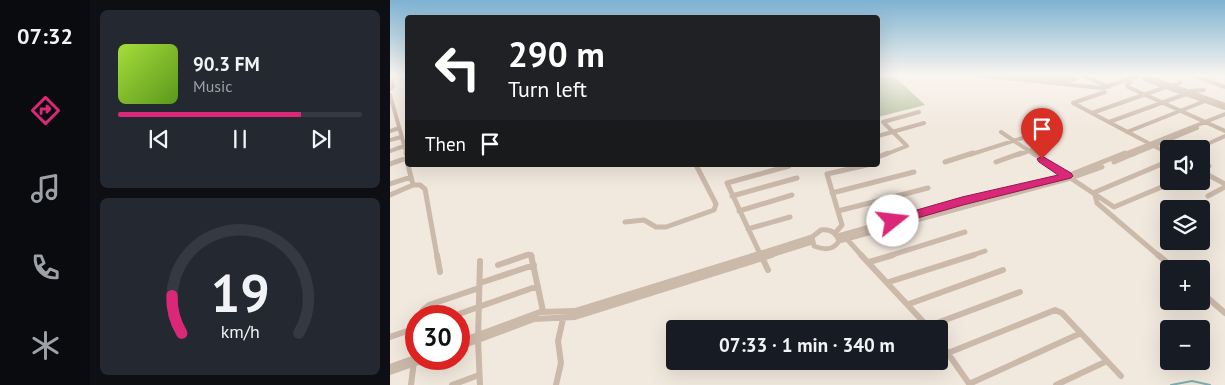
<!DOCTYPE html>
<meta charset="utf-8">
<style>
:root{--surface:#171b24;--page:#242831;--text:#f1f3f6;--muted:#9ea1a6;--line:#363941;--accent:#db2777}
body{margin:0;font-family:"PT Sans",sans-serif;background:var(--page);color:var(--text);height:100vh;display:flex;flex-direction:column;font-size:19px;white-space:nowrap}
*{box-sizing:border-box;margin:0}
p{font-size:16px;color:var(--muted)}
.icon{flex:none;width:28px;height:28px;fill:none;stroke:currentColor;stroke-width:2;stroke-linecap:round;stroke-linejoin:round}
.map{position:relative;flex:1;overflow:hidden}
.panel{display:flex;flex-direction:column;gap:10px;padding:10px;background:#0d0f14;width:300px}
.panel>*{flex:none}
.guide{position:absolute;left:15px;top:15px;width:475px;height:152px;border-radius:5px;box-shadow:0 5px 20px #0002;background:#202124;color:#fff;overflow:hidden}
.fabs{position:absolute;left:770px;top:140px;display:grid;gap:10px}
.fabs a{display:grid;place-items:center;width:50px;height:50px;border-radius:5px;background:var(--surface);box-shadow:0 5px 20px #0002;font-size:25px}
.speed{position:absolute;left:15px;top:305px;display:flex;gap:10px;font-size:25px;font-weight:700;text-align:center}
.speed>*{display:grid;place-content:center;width:65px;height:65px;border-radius:50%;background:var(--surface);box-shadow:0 5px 20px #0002;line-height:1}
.speed .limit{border:8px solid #d22;background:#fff;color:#111}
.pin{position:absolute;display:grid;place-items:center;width:42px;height:42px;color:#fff;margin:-51px -21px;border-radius:50% 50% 50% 0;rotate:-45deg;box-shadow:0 0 5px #0007}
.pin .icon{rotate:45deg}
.me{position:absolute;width:55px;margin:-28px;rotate:74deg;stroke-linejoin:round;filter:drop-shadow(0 0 4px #0008)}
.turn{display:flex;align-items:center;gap:18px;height:105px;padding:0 20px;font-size:22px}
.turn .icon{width:65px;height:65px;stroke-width:2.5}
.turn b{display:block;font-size:35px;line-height:42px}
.then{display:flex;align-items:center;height:48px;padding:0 20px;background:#0003;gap:10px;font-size:19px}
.panel .tile{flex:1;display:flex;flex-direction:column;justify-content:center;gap:8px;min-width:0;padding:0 18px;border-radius:8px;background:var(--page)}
.panel .dial{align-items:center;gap:0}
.dial svg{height:130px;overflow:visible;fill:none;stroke:var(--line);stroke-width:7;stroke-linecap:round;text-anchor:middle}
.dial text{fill:var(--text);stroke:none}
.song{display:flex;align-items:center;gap:15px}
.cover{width:60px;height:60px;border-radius:8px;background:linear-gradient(135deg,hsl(80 70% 55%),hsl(90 70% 35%))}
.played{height:5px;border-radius:2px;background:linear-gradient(90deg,var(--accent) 75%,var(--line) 75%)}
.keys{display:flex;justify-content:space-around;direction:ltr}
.trip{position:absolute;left:276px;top:320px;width:282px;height:50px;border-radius:5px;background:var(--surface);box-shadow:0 5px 20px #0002;font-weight:800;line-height:50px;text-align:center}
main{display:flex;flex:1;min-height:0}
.tabs{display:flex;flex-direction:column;width:90px;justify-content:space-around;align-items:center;background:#090b0e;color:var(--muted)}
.tabs .icon{width:35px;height:35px}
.tabs .selected{color:var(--accent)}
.tabs b{font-size:22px;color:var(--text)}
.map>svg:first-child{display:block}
.green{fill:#b6c29e}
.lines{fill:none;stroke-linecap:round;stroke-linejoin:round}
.stream{stroke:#7daeb0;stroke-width:2}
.minor-far2{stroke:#cbb9aa;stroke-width:4}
.minor-far1{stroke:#cbb9aa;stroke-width:5}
.minor{stroke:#cbb9aa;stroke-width:6}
.route{fill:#db2777;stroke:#8e194d}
</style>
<main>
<nav class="tabs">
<b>07:32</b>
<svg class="icon selected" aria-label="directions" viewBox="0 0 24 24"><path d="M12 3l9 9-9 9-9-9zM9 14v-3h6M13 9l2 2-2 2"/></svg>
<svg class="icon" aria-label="music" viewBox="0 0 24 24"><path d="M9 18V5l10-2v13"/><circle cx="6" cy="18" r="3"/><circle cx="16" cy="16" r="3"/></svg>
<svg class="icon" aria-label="phone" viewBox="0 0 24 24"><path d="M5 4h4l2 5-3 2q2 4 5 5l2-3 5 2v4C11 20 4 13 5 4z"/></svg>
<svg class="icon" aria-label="climate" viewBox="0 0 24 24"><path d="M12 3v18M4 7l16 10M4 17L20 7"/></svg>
</nav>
<section class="panel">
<div class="tile">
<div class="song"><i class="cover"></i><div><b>90.3 FM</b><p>Music</p></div></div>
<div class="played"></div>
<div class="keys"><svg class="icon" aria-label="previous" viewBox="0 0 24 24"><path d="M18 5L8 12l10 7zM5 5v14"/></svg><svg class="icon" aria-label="pause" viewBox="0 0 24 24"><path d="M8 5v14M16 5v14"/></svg><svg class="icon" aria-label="next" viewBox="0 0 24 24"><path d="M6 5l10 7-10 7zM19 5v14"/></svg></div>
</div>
<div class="tile dial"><svg viewBox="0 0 100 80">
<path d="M14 69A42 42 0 1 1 86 69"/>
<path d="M14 69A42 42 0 0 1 8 46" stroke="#db2777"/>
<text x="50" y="56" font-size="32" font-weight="700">19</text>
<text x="50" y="72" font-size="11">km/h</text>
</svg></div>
</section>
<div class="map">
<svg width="835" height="385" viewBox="0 0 835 385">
<rect width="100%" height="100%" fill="#f2e9de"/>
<path class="green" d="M603,75H681L690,79L677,84Z
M488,77H505L535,105L488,117Z"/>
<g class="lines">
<path class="stream" d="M781,385L802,381L820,385"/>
<path class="minor-far2" d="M585,75L712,88L751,75
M692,75L719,87
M802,75L835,87
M738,81L741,82L737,85L738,87L835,131
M783,86L791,82
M0,89L3,87L1,75
M800,91L814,90
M715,92L683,103L779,154
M0,95L17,155
M835,105L758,77L754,79L835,108
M702,113L776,87
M719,122L796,94
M0,131L9,128
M611,132L645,155
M737,132L815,101
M488,136L534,123
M0,140L11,137
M806,149L835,136
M0,151L14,146
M494,155L517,146L493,122L529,112
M579,155L645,134
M628,155L656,145
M732,155L835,114
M742,155L807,128"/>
<path class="minor-far1" d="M16,153L18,159
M643,153L724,207L786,181
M488,157L498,153
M555,162L583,153
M606,162L631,153
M724,162L745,153
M0,164L17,158
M811,170L819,166
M811,171L835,184
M0,184L21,177
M23,185H30L35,189L47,256
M442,193L524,172
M703,193L779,161
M0,195L23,185L18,165
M705,195L707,203L769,256
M342,196L407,178
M818,196L835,187
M349,211L402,195
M448,211L538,188
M235,222L254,220L266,227H276L324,210L326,204L306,165
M358,229L400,217
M431,230C440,229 446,232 449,241C443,251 434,250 424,246L422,237Z
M445,233L452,225L437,174L477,165
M448,236L572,201L677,176L735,153
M456,238L472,256
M449,241L681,178L712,167
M134,256L139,254L142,256
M362,256L422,237
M371,256L337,183L399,166
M378,256L422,242
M499,256L575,232
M580,256L595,251"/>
<path class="minor" d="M47,255L50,272
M141,255L153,311
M371,255L378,270
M471,255L540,329
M768,255L785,269
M90,261L88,340L90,385
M479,262L503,255
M108,265L137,255
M499,282L584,255
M90,283L144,265
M811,292L835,313
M519,304L613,270
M31,316L33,310L39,305L89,288
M63,316L148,286
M539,326L630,292
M0,337L26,328
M69,342L150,312L185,311L366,255
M550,342L580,385
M69,347L144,319L185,317L382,255
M558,353L665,310L672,313L731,376
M0,367L25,358
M0,372L37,359
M579,384L691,333
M21,385L26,346
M62,385L89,375
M166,385L171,363L168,341L173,319
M666,385L717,361"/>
</g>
<linearGradient id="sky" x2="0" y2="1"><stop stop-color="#7db2d2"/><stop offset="0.58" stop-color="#f9f5f0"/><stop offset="1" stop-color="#f9f5f0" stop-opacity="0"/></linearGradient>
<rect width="835" height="129" fill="url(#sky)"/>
<path class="route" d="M652,156L681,173L683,176L681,178L573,205L503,225L497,221L499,218L572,197L668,175L649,162L647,159Z"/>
</svg>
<div class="fabs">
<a><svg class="icon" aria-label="sound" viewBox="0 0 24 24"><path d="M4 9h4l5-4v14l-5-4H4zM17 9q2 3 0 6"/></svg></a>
<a><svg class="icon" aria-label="layers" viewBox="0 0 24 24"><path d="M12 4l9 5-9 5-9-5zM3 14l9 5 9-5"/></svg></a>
<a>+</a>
<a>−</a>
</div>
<div class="speed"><div class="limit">30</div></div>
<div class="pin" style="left:652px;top:159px;background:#d93025"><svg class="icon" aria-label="arrive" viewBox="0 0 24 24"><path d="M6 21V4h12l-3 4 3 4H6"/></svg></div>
<svg class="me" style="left:503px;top:221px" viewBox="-20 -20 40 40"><circle r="19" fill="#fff"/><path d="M0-13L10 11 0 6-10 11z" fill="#db2777"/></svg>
<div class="trip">07:33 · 1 min · 340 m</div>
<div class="guide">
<div class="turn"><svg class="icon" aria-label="left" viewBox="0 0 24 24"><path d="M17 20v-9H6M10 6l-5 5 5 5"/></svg><div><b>290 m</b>Turn left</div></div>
<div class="then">Then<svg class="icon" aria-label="arrive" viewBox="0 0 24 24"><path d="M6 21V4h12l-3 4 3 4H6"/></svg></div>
</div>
</div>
</main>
